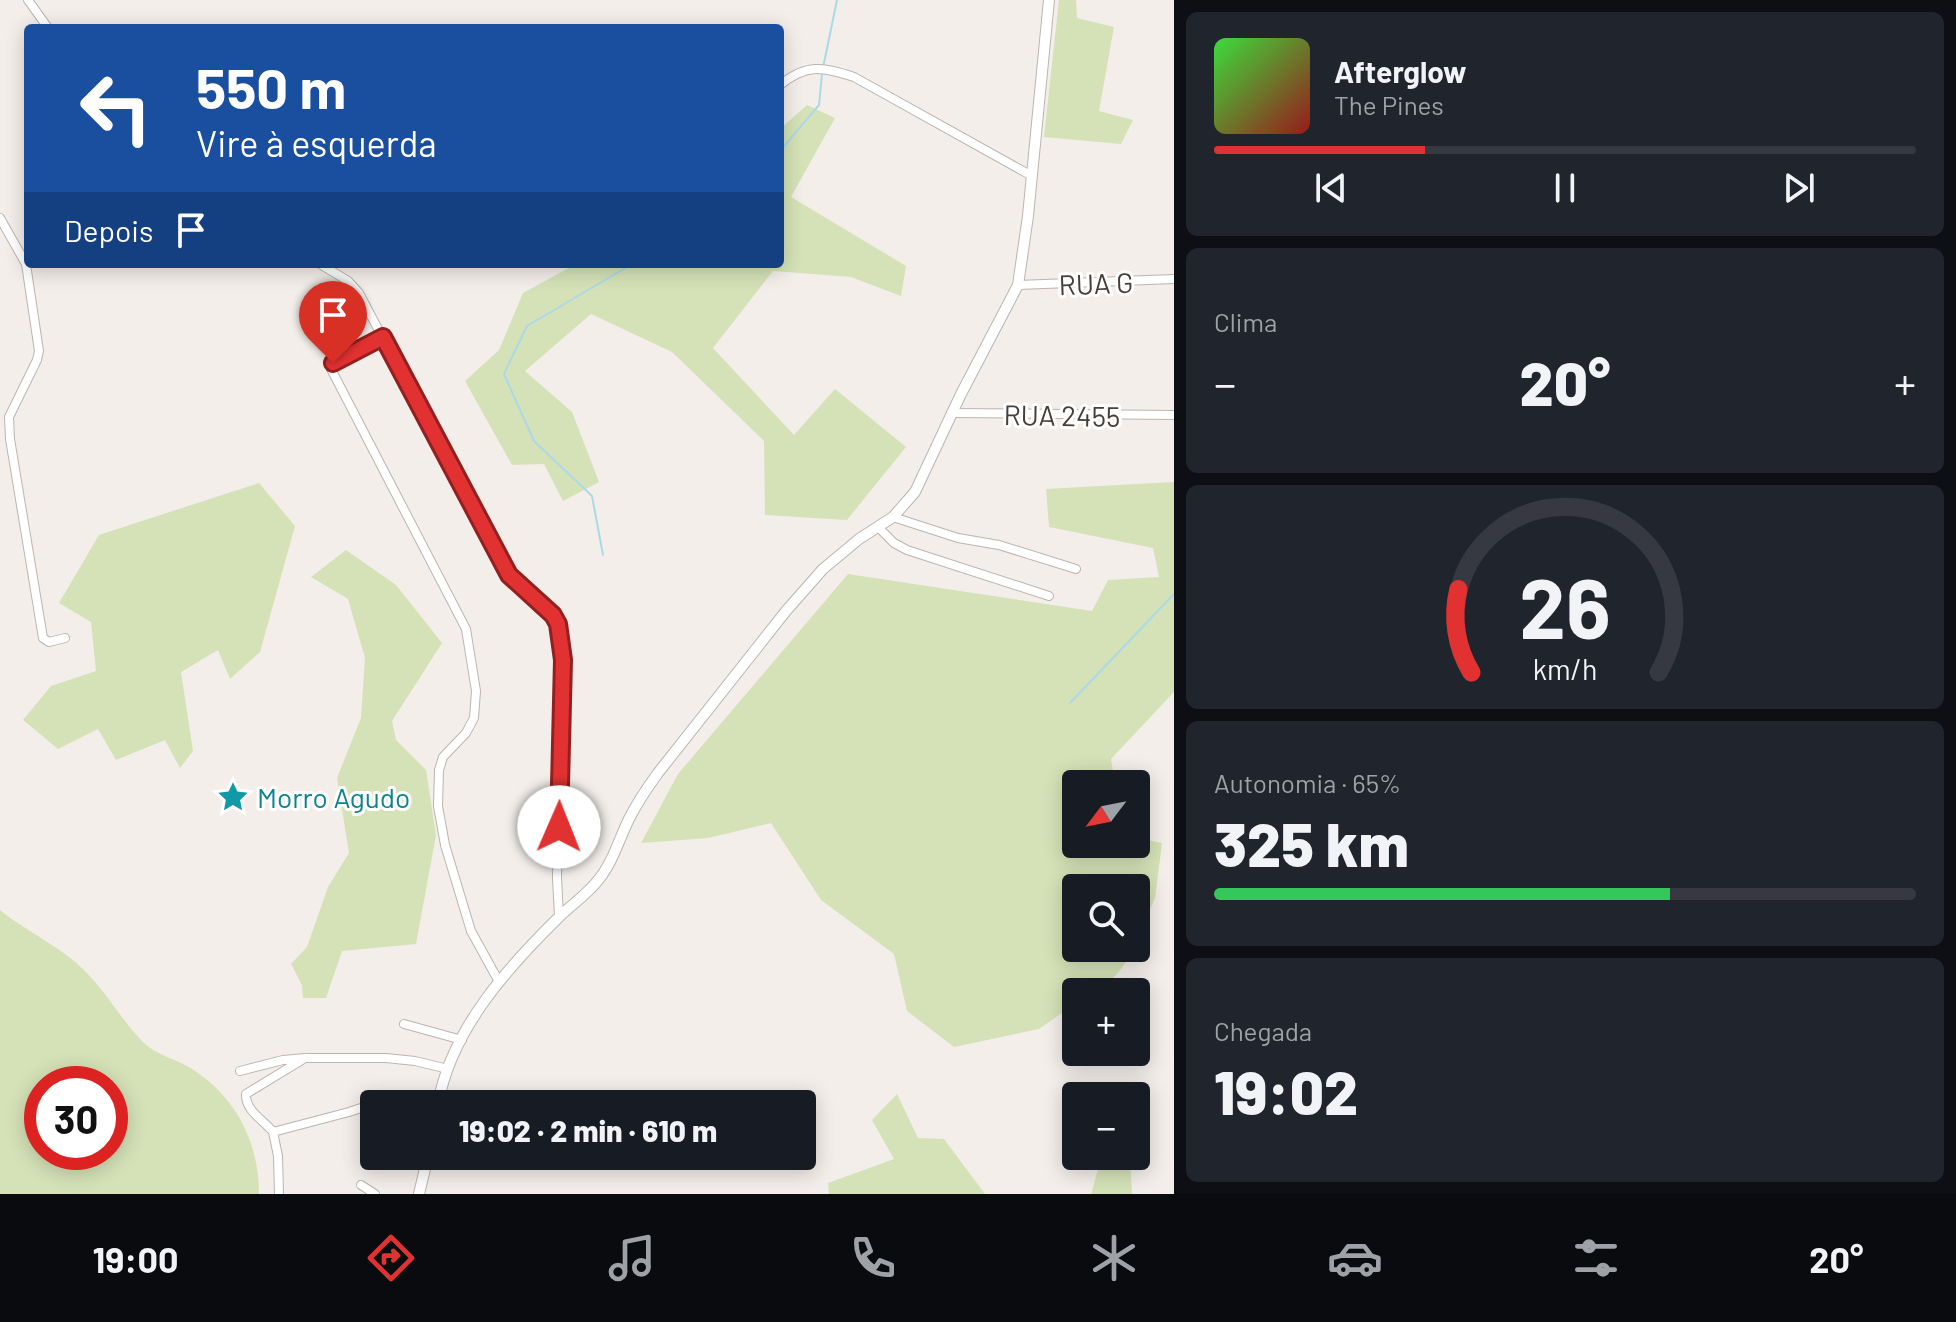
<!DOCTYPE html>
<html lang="pt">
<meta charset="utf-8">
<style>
:root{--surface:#171b24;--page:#20242c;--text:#f1f3f6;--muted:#9ea1a6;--line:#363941;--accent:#e23131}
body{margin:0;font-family:Barlow,sans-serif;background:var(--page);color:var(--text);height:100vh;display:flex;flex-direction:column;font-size:30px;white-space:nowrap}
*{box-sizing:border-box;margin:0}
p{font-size:26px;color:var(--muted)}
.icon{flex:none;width:44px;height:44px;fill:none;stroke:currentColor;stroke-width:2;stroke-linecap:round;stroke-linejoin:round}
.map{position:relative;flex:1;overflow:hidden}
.drawer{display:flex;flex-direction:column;gap:12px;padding:12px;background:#0d0f14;width:782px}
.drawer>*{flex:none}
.hud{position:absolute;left:24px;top:24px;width:760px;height:244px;border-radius:8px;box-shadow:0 4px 20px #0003;background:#1a4fa0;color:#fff;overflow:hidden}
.needle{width:52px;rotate:238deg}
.controls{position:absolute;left:1062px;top:770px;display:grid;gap:16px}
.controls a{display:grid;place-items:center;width:88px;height:88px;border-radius:8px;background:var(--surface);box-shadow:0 4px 20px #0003;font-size:40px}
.speed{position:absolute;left:24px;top:1066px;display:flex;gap:16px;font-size:40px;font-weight:700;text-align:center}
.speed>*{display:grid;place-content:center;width:104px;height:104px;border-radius:50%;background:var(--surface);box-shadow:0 4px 20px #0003;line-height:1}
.speed .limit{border:12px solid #d22;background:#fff;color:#111}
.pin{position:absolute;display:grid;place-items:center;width:68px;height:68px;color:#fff;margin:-82px -34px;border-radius:50% 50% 50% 0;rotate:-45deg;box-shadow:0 0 8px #0007}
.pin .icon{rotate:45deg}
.me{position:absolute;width:88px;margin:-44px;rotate:1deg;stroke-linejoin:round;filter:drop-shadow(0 0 6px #0008)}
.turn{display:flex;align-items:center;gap:28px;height:168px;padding:0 40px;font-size:36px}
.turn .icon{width:104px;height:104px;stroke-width:2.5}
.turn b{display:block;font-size:56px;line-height:68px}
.then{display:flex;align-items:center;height:76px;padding:0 40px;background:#0003;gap:16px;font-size:30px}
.big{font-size:60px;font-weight:800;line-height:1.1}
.drawer .tile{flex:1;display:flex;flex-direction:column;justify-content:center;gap:12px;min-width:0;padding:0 28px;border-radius:12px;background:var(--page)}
.drawer .dial{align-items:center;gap:0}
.dial svg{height:208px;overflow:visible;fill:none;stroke:var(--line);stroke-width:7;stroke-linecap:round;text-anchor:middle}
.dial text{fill:var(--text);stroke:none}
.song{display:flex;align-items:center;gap:24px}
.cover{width:96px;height:96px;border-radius:12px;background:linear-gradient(135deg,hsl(120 70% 55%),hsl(0 70% 35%))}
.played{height:8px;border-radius:4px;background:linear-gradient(90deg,var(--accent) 30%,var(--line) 30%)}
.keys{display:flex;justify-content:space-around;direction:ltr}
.heat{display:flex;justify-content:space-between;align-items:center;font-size:44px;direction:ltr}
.charge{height:12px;border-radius:6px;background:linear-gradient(90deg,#34c759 65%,var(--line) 0)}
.trip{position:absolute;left:360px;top:1090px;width:456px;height:80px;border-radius:8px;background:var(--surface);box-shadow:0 4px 20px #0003;font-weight:800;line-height:80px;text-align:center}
.dock{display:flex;height:128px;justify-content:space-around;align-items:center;background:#090b0e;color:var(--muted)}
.dock .icon{width:56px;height:56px}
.dock .selected{color:var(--accent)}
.dock b{font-size:36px;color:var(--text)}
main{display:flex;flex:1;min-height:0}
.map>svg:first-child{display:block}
.green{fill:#d5e2b7;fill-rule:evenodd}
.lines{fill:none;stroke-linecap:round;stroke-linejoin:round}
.stream{stroke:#acd9e8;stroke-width:2}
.minor-casing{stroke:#bdb5ad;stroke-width:10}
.tertiary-casing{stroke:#bdb5ad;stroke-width:12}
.minor{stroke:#fff;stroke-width:8}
.tertiary{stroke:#fff;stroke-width:10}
.route-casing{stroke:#932020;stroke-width:20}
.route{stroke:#e23131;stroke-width:14}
.labels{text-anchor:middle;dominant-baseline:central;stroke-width:6;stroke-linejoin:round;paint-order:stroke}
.street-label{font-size:28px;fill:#463e38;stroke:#fff}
.culture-label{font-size:28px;fill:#0d838f;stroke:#fff;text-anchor:start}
</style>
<main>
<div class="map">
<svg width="1174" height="1194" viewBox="0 0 1174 1194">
<rect width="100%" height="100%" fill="#f3eee9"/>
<path class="green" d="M1059,0H1076L1077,18L1114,27L1099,111L1133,120L1121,144L1044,137Z
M807,105L835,118L791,197L906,266L901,296L851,277L773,271L713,348L794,435L835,389L906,447L847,520L765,515L764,441L672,352L591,314L525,371L572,412L599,482L563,501L544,464L512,465L465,381L499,350L523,293L576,264H780V129Z
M1174,482V692L1111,759L1115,784H1076V844H1136V838L1162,843L1155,898L1136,941V888H1076V948H1133C1122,973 1105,992 1076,992V1003L1039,1029L954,1047L907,1011L894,954L821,900L771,823L708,838L641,843L678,774L848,574L1092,611L1108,580L1159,577L1153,548L1049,527L1046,489Z
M259,483L295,526L260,652L230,679L218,650L181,672L193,751L180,768L165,740L116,760L98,729L58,749L23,720L51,686L96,671L91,622L59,603L99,535Z
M346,550L396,585L442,643L392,721L396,740L426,770L436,835L416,944L342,951L326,998H303L302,985L291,964L307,947L328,887L349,853L337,778L361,718L365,658L348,599L311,577Z
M0,910C27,932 60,946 85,971C107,993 122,1021 144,1043C158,1056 177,1059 192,1069C236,1097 259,1142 259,1194H0ZM42,1084H110V1152H42Z
M897,1094L918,1138L944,1139L985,1194H829L828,1183L894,1159L872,1120Z
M1102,1156H1130L1132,1194H1091Z"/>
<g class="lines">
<path class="stream" d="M823,68L837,0
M780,151L819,105L822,74
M603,555L592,496L534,441L504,374L527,326L632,264
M1070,703L1174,594"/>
<defs>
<path id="minor" d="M28,0L48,28
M780,85C807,63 823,67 854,77L1032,176
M0,218L26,264L39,351L37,360L9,417L10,439L43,638L49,642L65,638
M320,264L348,281L359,293L501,562L515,582L553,615L561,638L557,878L559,916
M1018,285L1174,279
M383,337L333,363L331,369L466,629L476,691L474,718L466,733L443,757L439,770L438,806L445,845L471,931L498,980
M951,413L1174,415
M893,517L958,538L999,545L1076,569
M878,527L894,543L907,550L1049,596
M404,1024L462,1040
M305,1058L246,1094C245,1111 264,1120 273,1132L349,1112L400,1095L439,1098
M240,1071L283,1060L305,1058H386L415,1061L448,1069
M273,1132L278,1156L279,1194
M361,1185L375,1194"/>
<path id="tertiary" d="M438,1104C451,1030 507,968 559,917C572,904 588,894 599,879C613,862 619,839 629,819C637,803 647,788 658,773L786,611L823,569L859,539L893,517L915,492L961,394L1018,285L1028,216L1049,0
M419,1194L428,1156"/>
</defs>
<use href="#minor" class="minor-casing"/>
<use href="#tertiary" class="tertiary-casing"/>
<use href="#minor" class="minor"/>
<use href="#tertiary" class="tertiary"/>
</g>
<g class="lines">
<defs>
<path id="route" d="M333,363L383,337L509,575L553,615L558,624L563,660L559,827"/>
</defs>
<use href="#route" class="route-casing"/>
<use href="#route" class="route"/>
</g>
<defs>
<symbol id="sight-bare" viewBox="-9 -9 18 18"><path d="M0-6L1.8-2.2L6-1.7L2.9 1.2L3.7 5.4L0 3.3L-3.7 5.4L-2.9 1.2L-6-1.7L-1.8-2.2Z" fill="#0f9aa8" stroke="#fff" stroke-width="2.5" paint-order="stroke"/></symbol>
</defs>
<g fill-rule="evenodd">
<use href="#sight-bare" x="211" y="775" width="44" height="44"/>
</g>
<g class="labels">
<g class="street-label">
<text transform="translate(1096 283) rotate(-2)">RUA G</text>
<text transform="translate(1062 415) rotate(1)">RUA 2455</text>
</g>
<g class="culture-label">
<text x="257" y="797">Morro Agudo</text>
</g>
</g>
</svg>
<div class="controls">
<a><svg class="needle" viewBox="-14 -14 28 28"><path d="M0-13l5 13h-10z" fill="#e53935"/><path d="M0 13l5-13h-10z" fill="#9ea1a6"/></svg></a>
<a><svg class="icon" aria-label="search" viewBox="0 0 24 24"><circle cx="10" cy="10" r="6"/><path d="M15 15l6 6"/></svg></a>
<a>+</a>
<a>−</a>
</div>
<div class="speed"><div class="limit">30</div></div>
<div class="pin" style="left:333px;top:363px;background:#d93025"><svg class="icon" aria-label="arrive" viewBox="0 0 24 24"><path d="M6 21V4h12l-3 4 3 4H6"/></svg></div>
<svg class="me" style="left:559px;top:827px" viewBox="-20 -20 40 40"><circle r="19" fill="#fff"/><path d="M0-13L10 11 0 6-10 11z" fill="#e23131"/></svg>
<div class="trip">19:02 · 2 min · 610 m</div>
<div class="hud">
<div class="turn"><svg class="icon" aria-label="left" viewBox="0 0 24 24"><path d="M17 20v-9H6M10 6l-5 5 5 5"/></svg><div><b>550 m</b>Vire à esquerda</div></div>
<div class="then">Depois<svg class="icon" aria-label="arrive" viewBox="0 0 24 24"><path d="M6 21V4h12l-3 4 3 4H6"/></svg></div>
</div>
</div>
<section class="drawer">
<div class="tile">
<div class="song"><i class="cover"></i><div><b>Afterglow</b><p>The Pines</p></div></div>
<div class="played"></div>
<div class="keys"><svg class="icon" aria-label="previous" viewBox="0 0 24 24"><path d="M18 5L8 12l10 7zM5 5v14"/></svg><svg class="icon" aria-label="pause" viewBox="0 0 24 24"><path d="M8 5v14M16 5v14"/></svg><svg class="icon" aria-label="next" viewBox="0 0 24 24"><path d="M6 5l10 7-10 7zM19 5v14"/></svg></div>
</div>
<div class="tile"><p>Clima</p>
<div class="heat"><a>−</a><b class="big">20°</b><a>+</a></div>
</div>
<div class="tile dial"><svg viewBox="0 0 100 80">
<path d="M14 69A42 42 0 1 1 86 69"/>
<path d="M14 69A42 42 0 0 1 9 37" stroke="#e23131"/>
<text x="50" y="56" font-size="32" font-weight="700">26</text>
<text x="50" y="72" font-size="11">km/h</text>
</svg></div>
<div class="tile"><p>Autonomia · 65%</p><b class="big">325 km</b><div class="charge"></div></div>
<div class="tile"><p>Chegada</p><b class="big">19:02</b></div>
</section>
</main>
<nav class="dock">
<b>19:00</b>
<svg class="icon selected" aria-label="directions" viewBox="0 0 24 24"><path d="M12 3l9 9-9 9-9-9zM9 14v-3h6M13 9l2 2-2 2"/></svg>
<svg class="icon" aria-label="music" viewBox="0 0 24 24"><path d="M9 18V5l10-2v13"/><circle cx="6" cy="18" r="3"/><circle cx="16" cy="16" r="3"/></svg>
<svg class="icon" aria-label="phone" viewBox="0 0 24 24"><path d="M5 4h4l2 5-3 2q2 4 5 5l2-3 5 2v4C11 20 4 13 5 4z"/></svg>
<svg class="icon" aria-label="climate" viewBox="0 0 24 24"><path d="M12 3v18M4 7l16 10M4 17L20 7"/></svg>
<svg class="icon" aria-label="car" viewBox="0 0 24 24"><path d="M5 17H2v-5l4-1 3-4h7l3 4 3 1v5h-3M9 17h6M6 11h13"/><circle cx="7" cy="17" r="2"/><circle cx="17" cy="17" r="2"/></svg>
<svg class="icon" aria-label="filters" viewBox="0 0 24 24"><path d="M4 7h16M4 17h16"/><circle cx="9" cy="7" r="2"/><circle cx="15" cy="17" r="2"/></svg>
<b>20°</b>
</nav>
